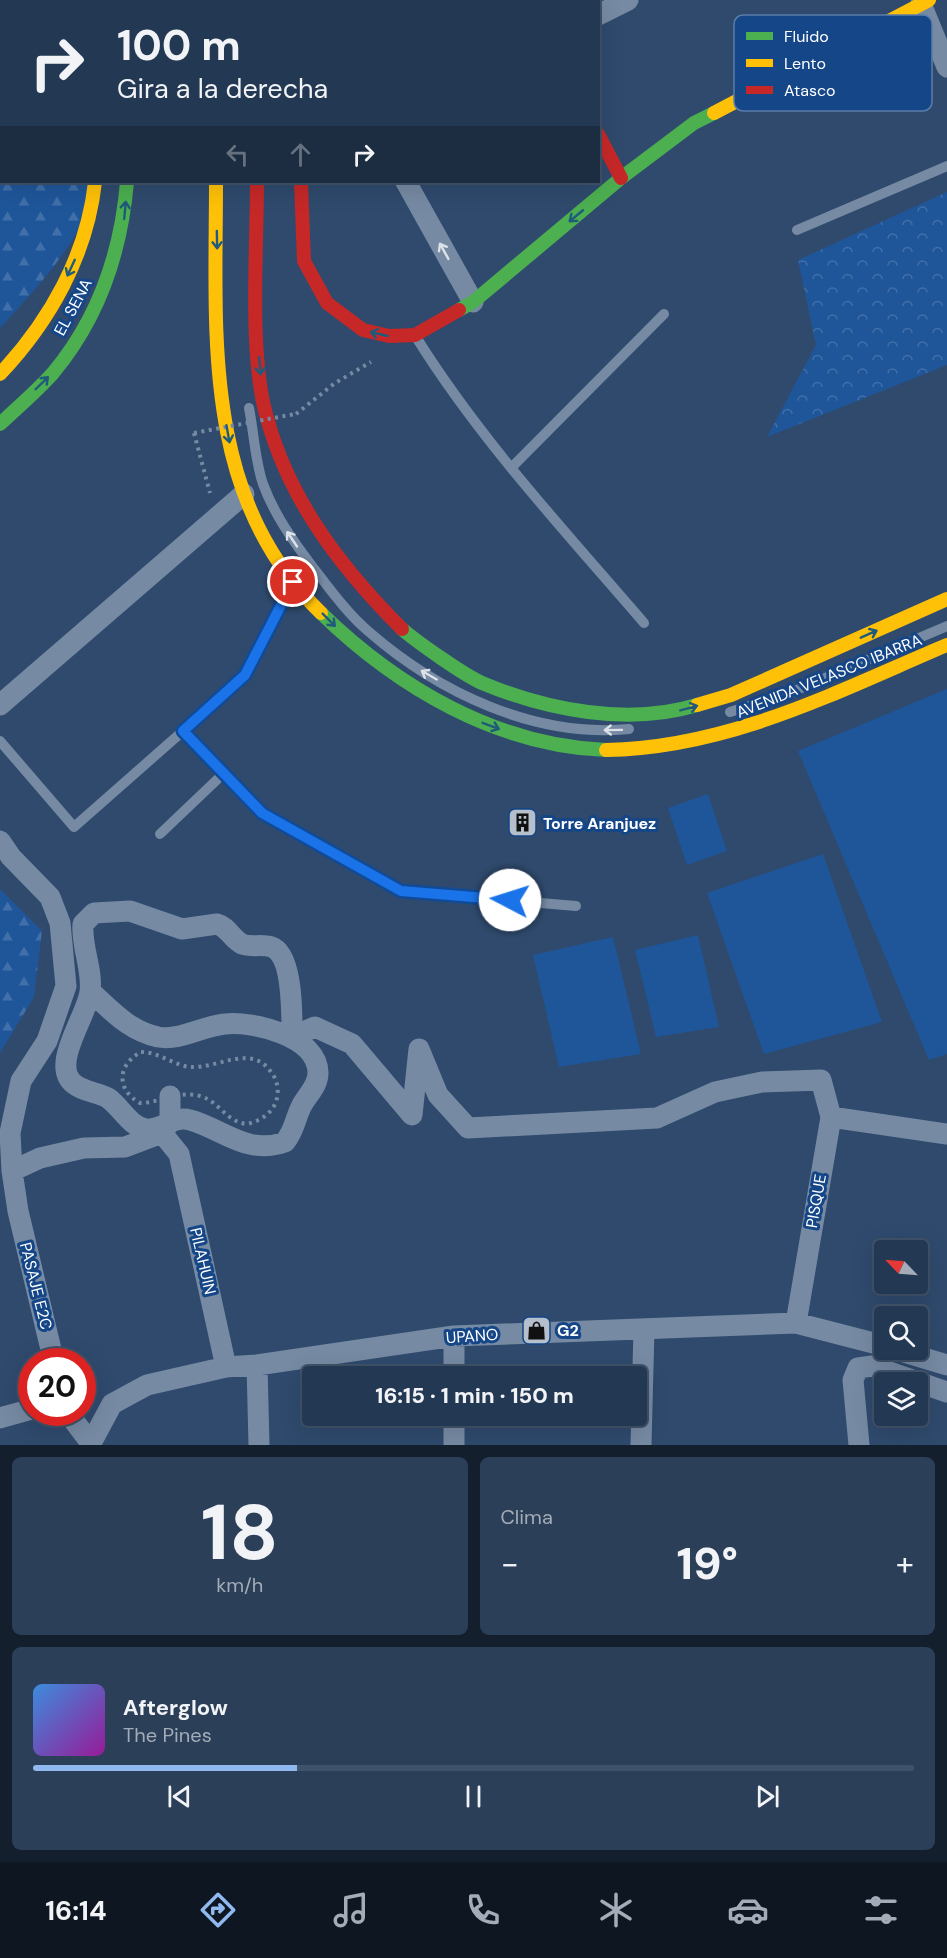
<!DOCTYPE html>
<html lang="es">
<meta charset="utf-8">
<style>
:root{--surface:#233852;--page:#2b3f59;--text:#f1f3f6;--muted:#a3acb8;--line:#405269;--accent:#90b9f0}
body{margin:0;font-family:"DM Sans",sans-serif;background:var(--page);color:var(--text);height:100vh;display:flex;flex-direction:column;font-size:22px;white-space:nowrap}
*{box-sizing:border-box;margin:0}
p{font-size:20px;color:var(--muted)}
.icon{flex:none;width:33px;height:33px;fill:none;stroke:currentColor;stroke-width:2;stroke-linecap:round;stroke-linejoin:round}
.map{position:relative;height:1445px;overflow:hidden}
.sheet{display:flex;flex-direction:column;gap:12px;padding:12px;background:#131f2d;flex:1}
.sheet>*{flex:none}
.hud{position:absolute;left:0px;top:0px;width:600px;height:183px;box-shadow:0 6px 24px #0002,0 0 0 2px var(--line);background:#233852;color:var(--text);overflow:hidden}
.needle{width:39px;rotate:295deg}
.fabs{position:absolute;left:874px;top:1240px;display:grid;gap:12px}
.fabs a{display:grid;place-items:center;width:54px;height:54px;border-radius:6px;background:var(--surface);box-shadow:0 6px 24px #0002,0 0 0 2px var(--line);font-size:30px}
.speed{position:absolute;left:18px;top:1348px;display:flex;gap:12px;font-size:30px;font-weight:700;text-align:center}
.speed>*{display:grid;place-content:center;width:78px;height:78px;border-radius:50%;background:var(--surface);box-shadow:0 6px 24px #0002,0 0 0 2px var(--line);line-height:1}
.speed .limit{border:9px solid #d22;background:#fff;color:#111}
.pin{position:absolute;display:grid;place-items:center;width:51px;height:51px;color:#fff;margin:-26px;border:3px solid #fff;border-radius:50%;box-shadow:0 2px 6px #0007}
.me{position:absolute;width:66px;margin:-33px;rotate:275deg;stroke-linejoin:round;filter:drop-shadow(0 0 4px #0008)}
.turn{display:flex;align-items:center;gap:21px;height:126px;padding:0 18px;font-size:27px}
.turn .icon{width:78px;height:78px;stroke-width:2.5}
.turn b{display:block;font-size:42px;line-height:51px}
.lanes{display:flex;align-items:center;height:57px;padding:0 18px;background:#0003;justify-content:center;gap:30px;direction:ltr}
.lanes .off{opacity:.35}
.big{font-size:45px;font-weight:800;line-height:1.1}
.sheet .card{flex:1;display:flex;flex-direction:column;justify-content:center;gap:9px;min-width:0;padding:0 21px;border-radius:9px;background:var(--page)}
.sheet .dial{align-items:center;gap:0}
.dial b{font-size:78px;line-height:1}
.song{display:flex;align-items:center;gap:18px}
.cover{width:72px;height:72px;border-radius:9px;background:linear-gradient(135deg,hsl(210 70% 55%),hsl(300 70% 35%))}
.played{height:6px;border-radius:3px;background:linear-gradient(90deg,var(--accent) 30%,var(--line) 30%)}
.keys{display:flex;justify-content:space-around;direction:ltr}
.heat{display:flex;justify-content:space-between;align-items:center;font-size:33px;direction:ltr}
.sheet .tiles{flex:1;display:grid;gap:12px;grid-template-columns:1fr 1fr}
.card:last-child{grid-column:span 2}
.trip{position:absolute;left:302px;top:1366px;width:345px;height:60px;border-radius:6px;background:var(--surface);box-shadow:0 6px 24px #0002,0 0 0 2px var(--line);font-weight:800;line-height:60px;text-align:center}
.tab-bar{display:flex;height:96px;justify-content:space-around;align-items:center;background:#0e1621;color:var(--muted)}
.tab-bar .icon{width:42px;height:42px}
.tab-bar .current{color:var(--accent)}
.tab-bar b{font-size:27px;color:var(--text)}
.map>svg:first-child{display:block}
.grass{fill:#1f569a}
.forest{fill:url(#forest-firs)}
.park{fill:url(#park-crowns)}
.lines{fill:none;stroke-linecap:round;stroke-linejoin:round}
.path{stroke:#768aa3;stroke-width:4;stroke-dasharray:3 4.5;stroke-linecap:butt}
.lane{stroke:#768aa3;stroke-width:10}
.street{stroke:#768aa3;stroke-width:21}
.fast{stroke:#4caf50;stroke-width:14}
.slow{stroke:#ffc107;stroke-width:14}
.jam{stroke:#c62828;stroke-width:14}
.path-bridge{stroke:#768aa3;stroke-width:4;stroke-dasharray:3 4.5;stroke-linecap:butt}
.oneway{stroke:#205b7c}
.oneway2{stroke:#dde2e8}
.route-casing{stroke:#114b97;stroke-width:15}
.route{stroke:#1a73e8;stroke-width:10}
.labels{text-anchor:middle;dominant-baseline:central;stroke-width:6;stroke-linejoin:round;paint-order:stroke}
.street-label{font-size:16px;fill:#fff;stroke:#154687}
.poi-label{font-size:16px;font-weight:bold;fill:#fff;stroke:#154687;text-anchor:start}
.key{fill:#154687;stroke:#5b7eab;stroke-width:1.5}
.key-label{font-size:16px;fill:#fff}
</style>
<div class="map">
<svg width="947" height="1445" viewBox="0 0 947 1445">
<defs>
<pattern id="forest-firs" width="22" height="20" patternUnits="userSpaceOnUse" patternTransform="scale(1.5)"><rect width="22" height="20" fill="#1f569a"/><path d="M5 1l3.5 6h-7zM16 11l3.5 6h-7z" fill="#416fa9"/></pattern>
<pattern id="park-crowns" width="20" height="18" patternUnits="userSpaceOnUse" patternTransform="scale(1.5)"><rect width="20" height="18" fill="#1f569a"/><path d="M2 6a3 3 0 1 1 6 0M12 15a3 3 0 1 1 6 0" fill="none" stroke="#416fa9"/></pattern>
</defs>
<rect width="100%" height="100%" fill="#2f4a6d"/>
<path class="grass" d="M947,689V1054L929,1060L798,751Z
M708,794L727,851L687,865L668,808Z
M823,854L882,1022L764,1054L707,893Z
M698,935L719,1027L656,1037L635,950Z
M613,937L641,1054L559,1067L533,955Z"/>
<path class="forest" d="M0,0L89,1L2,2V182H99C80,243 42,282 0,328Z
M0,889L42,931L34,997L0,1053Z"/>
<path class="park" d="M947,192V365L767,437L816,345L798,260Z"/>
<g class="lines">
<path class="path" d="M296,414L335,383L371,362
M194,433L210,493
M141,1052C159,1052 173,1065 190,1067C218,1069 251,1043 271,1072C277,1079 279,1090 277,1098C274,1112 261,1121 247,1124C226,1122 219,1101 200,1096C178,1090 160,1103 140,1103C115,1089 118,1064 141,1052Z"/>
<path class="lane" d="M797,230L947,166
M416,337C481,441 565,531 644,623
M249,408C254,433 255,461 263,484C274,514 293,541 312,566C329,588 347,613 368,631C439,693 535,738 629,729
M511,468L664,314
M730,712L792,692L947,626
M183,731L245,675L292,585
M0,741L74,827L183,731L262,812L401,891L576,906
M160,834L224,773"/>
<path class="street" d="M566,2L569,0
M921,4L947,67
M598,15L628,0
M406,182L473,302
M0,705L244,494
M0,841L11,857L50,897L60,923L66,986L47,1041L21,1081L10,1133L12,1171
M90,991C111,1010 129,1031 158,1037C181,1041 202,1026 225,1024C253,1021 318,1036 318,1073C318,1086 308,1094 302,1105C295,1118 295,1130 285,1142C247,1156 221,1128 190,1120C173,1115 162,1131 146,1129C129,1126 121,1107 108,1098C97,1092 84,1092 74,1084C50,1065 86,1018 90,992C93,969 81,947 83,924L94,913L130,911L182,929L217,924C228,927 232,939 242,944C252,948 263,943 274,948C293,959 292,1017 292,1037
M292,1037L315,1027L352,1044L412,1115L419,1049L438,1095L468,1128L657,1118L715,1092L762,1082L821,1080L831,1117L796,1323
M831,1117L947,1134
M164,1131L170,1121V1096
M897,1350L947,1365
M54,1362L18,1211L12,1171L40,1158L84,1148L125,1147L162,1133L179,1154L226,1367
M257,1365L259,1445
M454,1377V1336
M68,1413L90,1442
M0,1418L32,1409
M90,1445L112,1404L147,1385L226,1367L257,1365L454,1336L796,1323L885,1346
M454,1445V1416
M641,1445L644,1329
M859,1445L853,1380L858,1368L872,1366L947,1392"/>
<path class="fast" d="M88,0V2
M115,0V2
M299,0L300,2
M530,0L531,2
M459,310L473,302L621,178L694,123L714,113
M0,424C18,407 37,391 53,373C99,318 121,252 127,182
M321,613C397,687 497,746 606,750
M402,629C417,642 464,675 482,683C547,710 628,726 697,705"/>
<path class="slow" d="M216,0V2
M255,0V2
M714,113L929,0
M216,182C216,334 201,497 321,613
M0,374C50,321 87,255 95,182
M697,705L731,695L947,599
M606,750C729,748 836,692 947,645"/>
<path class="jam" d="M598,134L621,178
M257,182C257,249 250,338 263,402C283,492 337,564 402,629
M301,182L304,261L327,303L363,330L389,336L415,335L459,310"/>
<path class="path-bridge" d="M194,433L295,414"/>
</g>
<defs><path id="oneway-shaft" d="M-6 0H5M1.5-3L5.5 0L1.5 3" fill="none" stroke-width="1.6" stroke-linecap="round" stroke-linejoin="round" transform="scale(1.5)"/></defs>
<g class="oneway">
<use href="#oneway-shaft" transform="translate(125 210) rotate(-85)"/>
<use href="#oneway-shaft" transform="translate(576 216) rotate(140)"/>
<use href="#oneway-shaft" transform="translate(217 240) rotate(89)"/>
<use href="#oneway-shaft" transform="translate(71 268) rotate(115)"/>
<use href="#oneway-shaft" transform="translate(379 334) rotate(-167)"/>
<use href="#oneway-shaft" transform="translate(260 366) rotate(85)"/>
<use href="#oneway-shaft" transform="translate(42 383) rotate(-44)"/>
<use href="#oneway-shaft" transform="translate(228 434) rotate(80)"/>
<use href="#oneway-shaft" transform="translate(329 620) rotate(45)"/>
<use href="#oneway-shaft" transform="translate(869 634) rotate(-24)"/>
<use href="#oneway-shaft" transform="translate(689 708) rotate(-15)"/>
<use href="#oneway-shaft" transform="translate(491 726) rotate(21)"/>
</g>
<g class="oneway2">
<use href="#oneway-shaft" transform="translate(444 251) rotate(-119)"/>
<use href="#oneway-shaft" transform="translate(292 539) rotate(-124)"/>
<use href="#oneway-shaft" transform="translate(429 675) rotate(-150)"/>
<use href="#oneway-shaft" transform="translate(613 730) rotate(179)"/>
</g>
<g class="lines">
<defs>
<path id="route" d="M293,582L245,675L183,731L262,813L401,891L510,900"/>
</defs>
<use href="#route" class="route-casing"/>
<use href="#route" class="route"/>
</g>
<defs>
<symbol id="building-square" viewBox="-11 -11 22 22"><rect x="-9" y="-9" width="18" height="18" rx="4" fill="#b6c0cc" stroke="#154687"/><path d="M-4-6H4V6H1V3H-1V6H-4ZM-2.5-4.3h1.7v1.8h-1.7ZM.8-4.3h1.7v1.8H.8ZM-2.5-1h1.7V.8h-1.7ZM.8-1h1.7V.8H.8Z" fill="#111"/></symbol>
<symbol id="shop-square" viewBox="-11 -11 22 22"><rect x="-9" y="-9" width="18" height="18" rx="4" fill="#b6c0cc" stroke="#154687"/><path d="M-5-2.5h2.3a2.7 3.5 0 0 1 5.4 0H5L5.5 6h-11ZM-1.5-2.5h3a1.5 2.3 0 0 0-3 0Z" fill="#111"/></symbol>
</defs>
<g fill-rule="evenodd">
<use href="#building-square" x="506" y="806" width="33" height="33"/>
<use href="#shop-square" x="520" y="1314" width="33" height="33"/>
</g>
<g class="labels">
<g class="street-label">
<text transform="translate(73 307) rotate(-62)">EL SENA</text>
<text transform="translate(829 676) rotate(-22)">AVENIDA VELASCO IBARRA</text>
<text transform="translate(816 1201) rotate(-80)">PISQUE</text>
<text transform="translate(203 1261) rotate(77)">PILAHUIN</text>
<text transform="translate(36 1286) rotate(76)">PASAJE E2C</text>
<text transform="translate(472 1336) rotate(-4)">UPANO</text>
</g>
<g class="poi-label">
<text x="543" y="823">Torre Aranjuez</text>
<text x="557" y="1330">G2</text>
</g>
</g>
<rect x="734" y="15" width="198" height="96" rx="9" class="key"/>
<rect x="746" y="32" width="27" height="8" fill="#4caf50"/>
<rect x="746" y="59" width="27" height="8" fill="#ffc107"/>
<rect x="746" y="86" width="27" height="8" fill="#c62828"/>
<g class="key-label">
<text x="784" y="42">Fluido</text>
<text x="784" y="69">Lento</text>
<text x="784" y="96">Atasco</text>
</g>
</svg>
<div class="fabs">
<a><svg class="needle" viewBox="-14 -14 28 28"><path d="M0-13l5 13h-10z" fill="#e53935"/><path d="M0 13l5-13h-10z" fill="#a3acb8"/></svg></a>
<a><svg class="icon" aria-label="search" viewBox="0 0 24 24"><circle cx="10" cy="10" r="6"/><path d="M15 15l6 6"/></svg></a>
<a><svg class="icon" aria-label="layers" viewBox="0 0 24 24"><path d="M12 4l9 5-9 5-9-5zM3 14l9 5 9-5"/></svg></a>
</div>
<div class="speed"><div class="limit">20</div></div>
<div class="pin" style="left:293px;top:582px;background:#d93025"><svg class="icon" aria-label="arrive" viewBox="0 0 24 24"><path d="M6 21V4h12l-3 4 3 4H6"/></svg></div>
<svg class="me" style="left:510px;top:900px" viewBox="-20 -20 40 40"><circle r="19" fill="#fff"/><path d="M0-13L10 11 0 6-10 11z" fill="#1a73e8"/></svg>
<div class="trip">16:15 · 1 min · 150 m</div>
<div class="hud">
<div class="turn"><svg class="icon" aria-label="right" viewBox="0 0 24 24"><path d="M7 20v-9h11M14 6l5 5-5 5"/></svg><div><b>100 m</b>Gira a la derecha</div></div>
<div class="lanes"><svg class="icon off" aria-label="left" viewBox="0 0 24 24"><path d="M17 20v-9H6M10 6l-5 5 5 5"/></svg><svg class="icon off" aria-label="ahead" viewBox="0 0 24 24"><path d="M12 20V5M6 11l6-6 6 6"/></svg><svg class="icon" aria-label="right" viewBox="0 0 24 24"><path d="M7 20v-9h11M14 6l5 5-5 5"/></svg></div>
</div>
</div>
<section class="sheet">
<div class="tiles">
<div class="card dial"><b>18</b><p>km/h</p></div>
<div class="card"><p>Clima</p>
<div class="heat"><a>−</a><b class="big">19°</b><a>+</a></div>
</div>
<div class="card">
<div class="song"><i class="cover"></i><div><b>Afterglow</b><p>The Pines</p></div></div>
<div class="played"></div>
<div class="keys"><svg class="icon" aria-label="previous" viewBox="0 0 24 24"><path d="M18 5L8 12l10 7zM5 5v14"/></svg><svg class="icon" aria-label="pause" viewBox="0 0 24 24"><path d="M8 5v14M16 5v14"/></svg><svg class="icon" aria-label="next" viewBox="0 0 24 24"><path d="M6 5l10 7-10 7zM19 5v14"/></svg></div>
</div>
</div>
</section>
<nav class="tab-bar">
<b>16:14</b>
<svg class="icon current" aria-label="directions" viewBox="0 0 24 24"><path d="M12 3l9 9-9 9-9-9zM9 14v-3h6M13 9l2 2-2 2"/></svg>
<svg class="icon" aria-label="music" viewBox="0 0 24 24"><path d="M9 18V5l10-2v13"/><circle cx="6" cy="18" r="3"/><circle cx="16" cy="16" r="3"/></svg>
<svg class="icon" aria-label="phone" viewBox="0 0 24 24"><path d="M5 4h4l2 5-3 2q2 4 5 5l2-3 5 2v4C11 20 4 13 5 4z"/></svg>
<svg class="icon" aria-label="climate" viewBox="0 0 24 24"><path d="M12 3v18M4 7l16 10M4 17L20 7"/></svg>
<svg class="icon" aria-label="car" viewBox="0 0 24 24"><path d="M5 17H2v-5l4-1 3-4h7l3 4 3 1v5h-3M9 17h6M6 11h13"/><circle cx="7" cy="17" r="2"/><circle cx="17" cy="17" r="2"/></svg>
<svg class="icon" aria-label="filters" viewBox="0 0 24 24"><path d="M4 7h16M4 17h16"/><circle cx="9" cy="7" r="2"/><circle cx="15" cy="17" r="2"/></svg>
</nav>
